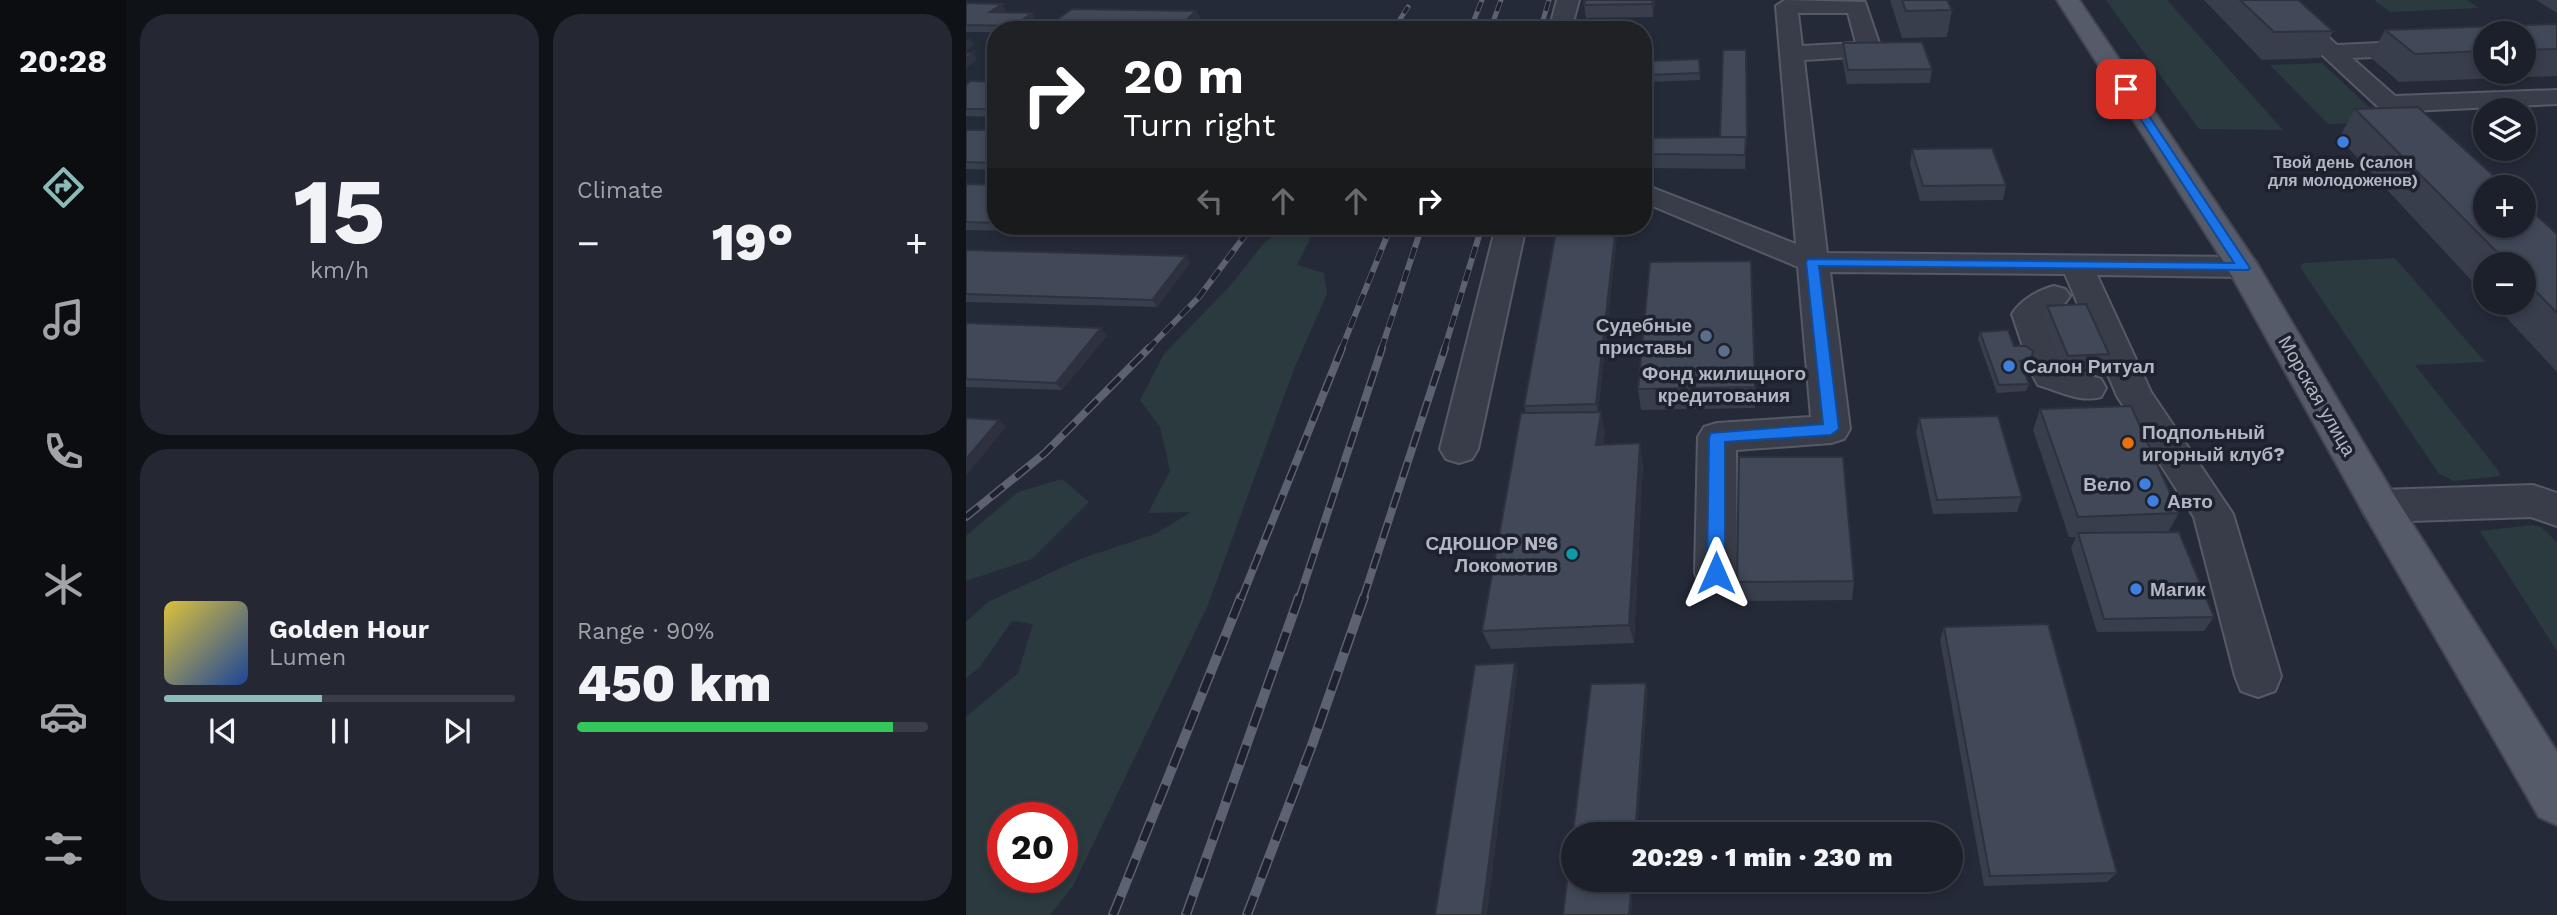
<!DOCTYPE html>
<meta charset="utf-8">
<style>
:root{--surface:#1c202a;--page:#252832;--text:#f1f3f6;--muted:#a0a3a8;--line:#3a3e47;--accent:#8bbbb9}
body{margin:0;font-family:"Work Sans",sans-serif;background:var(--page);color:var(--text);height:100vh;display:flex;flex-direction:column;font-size:26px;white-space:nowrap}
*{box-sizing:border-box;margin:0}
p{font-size:23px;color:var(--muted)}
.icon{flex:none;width:38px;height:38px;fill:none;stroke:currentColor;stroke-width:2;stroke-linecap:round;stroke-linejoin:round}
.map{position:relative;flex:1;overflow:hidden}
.side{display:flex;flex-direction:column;gap:14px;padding:14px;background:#0f1217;width:840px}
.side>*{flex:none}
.banner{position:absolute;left:21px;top:21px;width:665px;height:214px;border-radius:28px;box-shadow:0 4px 10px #0003,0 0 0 2px var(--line);background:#202124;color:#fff;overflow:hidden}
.controls{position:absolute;left:1507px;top:21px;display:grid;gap:14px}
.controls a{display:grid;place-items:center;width:63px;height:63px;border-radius:50%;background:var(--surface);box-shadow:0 4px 10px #0003,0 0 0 2px var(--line);font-size:35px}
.speed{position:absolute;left:21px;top:802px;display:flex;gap:14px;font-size:35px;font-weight:700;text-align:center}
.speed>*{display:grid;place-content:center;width:91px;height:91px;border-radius:50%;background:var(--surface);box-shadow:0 4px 10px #0003,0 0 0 2px var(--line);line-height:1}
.speed .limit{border:10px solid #d22;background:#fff;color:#111}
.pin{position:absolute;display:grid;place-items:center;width:60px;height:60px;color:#fff;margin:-30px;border-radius:14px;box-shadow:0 4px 10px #0006}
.me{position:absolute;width:77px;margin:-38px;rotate:0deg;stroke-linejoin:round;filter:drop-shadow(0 0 5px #0008)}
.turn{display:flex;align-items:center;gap:24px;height:147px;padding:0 21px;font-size:32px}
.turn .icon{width:91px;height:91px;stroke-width:2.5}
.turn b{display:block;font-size:49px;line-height:60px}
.lanes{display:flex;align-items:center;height:66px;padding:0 21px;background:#0003;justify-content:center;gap:35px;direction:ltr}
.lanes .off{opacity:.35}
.big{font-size:52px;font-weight:800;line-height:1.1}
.side .widget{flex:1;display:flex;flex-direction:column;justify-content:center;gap:10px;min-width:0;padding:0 24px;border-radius:28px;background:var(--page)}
.side .dial{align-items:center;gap:0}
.dial b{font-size:91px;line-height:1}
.song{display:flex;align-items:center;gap:21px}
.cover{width:84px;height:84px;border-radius:10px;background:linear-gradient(135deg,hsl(50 70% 55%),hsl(220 70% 35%))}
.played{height:7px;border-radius:4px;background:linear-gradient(90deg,var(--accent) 45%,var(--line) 45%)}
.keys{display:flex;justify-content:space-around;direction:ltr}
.heat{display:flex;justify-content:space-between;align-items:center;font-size:38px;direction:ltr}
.charge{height:10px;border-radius:5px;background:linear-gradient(90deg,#34c759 90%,var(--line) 0)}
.side .tiles{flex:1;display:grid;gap:14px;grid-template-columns:repeat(2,1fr)}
.trip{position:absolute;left:595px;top:822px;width:402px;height:70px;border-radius:35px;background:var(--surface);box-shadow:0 4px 10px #0003,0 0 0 2px var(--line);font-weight:800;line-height:70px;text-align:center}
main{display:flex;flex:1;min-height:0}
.tabs{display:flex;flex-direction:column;width:126px;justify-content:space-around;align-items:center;background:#0b0d11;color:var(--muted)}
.tabs .icon{width:49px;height:49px}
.tabs .current{color:var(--accent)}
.tabs b{font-size:32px;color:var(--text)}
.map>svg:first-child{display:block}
.green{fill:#2b3a3e;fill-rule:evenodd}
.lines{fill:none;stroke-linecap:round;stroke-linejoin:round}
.minor-casing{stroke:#565a67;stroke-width:4}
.major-casing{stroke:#414652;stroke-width:4}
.minor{fill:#383d49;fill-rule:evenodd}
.major{fill:#565b69;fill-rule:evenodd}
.rail-far3-casing{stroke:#5d6272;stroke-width:5}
.rail-far2-casing{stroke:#5d6272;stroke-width:6}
.rail-far1-casing{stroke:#5d6272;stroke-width:8}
.rail-casing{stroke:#5d6272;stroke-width:10}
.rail-far3{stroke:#1d222e;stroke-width:3.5;stroke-dasharray:10;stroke-linecap:butt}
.rail-far2{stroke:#1d222e;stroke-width:4.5;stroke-dasharray:12;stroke-linecap:butt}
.rail-far1{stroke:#1d222e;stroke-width:5;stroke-dasharray:16;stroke-linecap:butt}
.rail{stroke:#1d222e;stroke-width:7;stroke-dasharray:20;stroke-linecap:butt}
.wall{fill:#383e4c;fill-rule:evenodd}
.shaded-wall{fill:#2e323e}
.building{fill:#414858;stroke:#2e323e;stroke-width:2}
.route{fill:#1a73e8;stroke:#114b97;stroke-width:2}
.shop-dot{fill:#3f7fe0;stroke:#1d222e;stroke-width:2.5}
.service-dot{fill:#5c6f8a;stroke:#1d222e;stroke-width:2.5}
.food-dot{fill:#e8710a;stroke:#1d222e;stroke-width:2.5}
.culture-dot{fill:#0f9aa8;stroke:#1d222e;stroke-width:2.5}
.labels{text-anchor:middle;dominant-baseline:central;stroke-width:7;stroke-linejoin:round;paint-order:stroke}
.far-poi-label{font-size:16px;font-weight:bold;fill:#b3b7c5;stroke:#1d222e}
.poi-label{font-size:19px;font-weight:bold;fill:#b3b7c5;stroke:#1d222e;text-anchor:start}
.street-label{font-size:19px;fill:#b3b7c5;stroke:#1d222e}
</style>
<main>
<nav class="tabs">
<b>20:28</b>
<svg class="icon current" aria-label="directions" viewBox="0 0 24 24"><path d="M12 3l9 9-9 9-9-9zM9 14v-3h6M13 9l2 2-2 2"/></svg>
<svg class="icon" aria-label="music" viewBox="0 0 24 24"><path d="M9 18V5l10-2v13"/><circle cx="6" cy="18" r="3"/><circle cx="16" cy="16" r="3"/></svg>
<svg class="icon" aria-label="phone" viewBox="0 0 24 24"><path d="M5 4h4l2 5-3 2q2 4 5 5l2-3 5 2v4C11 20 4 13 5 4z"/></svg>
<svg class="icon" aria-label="climate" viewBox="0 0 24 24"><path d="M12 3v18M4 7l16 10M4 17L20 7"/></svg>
<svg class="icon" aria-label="car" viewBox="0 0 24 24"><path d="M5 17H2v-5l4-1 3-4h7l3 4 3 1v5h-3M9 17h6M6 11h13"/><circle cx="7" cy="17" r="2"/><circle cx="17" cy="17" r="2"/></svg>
<svg class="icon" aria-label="filters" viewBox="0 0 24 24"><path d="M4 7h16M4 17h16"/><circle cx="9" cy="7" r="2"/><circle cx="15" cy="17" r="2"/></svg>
</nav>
<section class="side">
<div class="tiles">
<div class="widget dial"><b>15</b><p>km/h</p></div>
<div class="widget"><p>Climate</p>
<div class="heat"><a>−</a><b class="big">19°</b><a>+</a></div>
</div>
<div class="widget">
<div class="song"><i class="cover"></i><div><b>Golden Hour</b><p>Lumen</p></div></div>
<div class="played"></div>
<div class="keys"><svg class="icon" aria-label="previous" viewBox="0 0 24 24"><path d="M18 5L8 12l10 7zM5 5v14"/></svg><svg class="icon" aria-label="pause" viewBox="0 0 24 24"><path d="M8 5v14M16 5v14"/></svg><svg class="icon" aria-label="next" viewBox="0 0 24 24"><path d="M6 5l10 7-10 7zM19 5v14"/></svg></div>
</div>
<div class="widget"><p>Range · 90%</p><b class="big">450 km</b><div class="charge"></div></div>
</div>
</section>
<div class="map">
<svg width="1591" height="915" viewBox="0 0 1591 915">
<rect width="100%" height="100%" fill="#252a38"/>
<path class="green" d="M1140,0H1201L1317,130L1233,129Z
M1408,0H1501L1513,8L1424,12Z
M1356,63L1419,122L1362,124L1304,65Z
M322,226H375L348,231L331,265L358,273L361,294L328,369L242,605L107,886L84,915H0V717L52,673L67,624L46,621L13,668L0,678V622L22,602L114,559L189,534L225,512L182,513L204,471L194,427L174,400L198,354L263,287L299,242ZM96,817V877H37V817Z
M1429,258L1519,362L1449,365L1532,470L1534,476L1488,481L1473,474L1334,267L1337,263Z
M96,479L123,502L66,559L0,581V536L52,492Z
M1566,525L1575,527L1591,542V651L1514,531Z"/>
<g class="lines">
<defs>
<path id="minor" d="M591,0H613L605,30H583Z
M819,0L899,2L915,49L911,54L903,56L838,60L861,253L1277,257L1288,260L1293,267L1288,274L1277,277L1131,275L1185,392L1267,514L1315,676L1309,691L1292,697L1275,691L1269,676L1228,517L1151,396L1099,274L864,272L884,429L878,439L865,443L770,450L771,573L765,586L750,591L735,586L729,573L732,437L738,427L751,423L845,417L832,267L677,202V184L830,244L810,6ZM832,13H882L890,43L836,46Z
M1297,0H1321L1371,45L1519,38V52L1386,58L1429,96L1591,90V104L1445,111L1531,187H1519V200L1509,197Z
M530,226H560L512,449L506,459L493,463L480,459L474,449Z
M1088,286L1099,289L1104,296L1099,303L1081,317L1100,368L1135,379L1140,388L1135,397C1114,403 1093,391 1072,385L1067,376L1046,314C1055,300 1072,290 1088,286Z
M1567,485L1591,493V526L1565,517L1414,522L1400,517L1394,506L1400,495L1414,490Z"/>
<path id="major" d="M1091,0H1113L1293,267L1428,495L1591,752V825L1573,817L1400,517L1261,267Z"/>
</defs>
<use href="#minor" class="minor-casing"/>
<use href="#major" class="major-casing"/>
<use href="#minor" class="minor"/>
<use href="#major" class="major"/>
<defs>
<path id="rail-far3" d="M427,30L442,7
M504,30L516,0
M524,30L535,0
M574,30L583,0"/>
<path id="rail-far2" d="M181,350L233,297L286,226
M375,350L425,226
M415,350L456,226
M478,350L516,226"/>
<path id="rail-far1" d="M0,517L79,453L183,348
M275,599L376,348
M333,599L416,348
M397,599L479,348"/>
<path id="rail" d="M147,915L275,597
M220,915L333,597
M281,915L346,745L398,597"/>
</defs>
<use href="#rail-far3" class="rail-far3-casing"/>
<use href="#rail-far2" class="rail-far2-casing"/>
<use href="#rail-far1" class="rail-far1-casing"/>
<use href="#rail" class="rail-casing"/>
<use href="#rail-far3" class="rail-far3"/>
<use href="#rail-far2" class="rail-far2"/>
<use href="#rail-far1" class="rail-far1"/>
<use href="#rail" class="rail"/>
</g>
<path class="wall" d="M619,0H689L687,17L620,18L618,5Z
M924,0H981L986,10L981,37L936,38Z
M1238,0H1332L1367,31L1354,58L1296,60Z
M1570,0H1591V13Z
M0,3L40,11L38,13L70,20L56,30H30V32H0Z
M234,17L221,30L93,28L89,21Z
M1591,24V76L1433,82L1404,57L1419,30ZM1519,33H1558V72H1519Z
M877,43L966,69L964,83L881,84L876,57Z
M780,50L781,144H780L779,169L677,168V138L754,137Z
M733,59L734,80L683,82L682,75Z
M30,82V117L0,116V85Z
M1389,109L1591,234V372L1527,303H1558V264H1519V295L1373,138Z
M0,130H30V170L0,169Z
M946,149L1040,185L1037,200L954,201L944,164Z
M0,184L30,185V226H254L247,235L0,230Z
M652,226L632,412L639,432L637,444L677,463L668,643L525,649L516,631L560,413L558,406Z
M0,250L220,256L224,263L191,307L0,302Z
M1081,306L1143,354L1138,369L1097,370L1077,320Z
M0,323L135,328L141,336L96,390L0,387Z
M1014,332L1065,360L1063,367L1057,368L1063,384L1060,391L1031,393L1012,339Z
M789,387V408L675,410L672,389Z
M1074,409L1213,513L1202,532L1248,617L1238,631L1131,632L1105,548L1110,537H1103L1067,430Z
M953,418L1056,497L1051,512L967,514L950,432Z
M888,581L886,600L772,601L771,582Z
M978,627L1151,873L1141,882L1018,886L974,640Z"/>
<path class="shaded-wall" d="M687,0H689L687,17L686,4Z
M36,4L40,11L28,19L24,12Z
M230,11L234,17L219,30L216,24Z
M66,13L70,20L56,30H51L48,26Z
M4,38L8,45L0,51V41Z
M7,53L11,60L0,68V58Z
M244,226H254L247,235L243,228Z
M650,226H652L632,412L630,404Z
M220,256L224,263L191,307L186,300Z
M135,328L141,336L96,390L90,383Z
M635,412L639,432L634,465L630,445Z
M33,420L40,427L0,476V459Z
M674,443L677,463L668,643L663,625Z
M549,663L552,670L521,915H516Z
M680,683L682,690L671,835H669Z
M666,880H668L665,915H663Z"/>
<path class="building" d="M619,0H687L686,4L618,5Z
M936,0H981L986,10L940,11Z
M1274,0H1332L1367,31L1308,32Z
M0,3L36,4L24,12L66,13L48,26L0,25Z
M106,9L230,11L216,24L89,21Z
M1591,24V49L1558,50V33H1519V51L1449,54L1419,30Z
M956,42L966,69L882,70L877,43Z
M757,50H780L781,137H754Z
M0,53H7L0,58Z
M733,59L734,73L682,75V61Z
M4,81L30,82V109H0V85Z
M1452,107L1540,187H1519V226H1558V204L1591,234V313L1558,279V264H1543L1389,109Z
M0,130H30V163L0,162Z
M780,137L779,155L677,154V138Z
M1026,148L1040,185L957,186L946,149Z
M0,184L30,185V223L0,222Z
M149,226H244L243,228Z
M591,226H650L630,404L558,406Z
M0,250L220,256L186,300L0,294Z
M785,261L789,387L672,389L684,262Z
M1120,304L1143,354L1102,356L1081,306Z
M0,323L135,328L90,383L0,379Z
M1042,330L1048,346H1060L1067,351L1065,360L1054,361L1063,384L1033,385L1014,332Z
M1165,406L1213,513L1112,517L1074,409Z
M635,412L630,445L674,443L663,625L516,631L555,413Z
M1032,416L1056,497L971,500L953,418Z
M0,418L33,420L0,459Z
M773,457H877L888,581L771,582Z
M1213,532L1248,617L1138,619L1112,533Z
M1082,624L1151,873L1024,876L978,627Z
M549,663L516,915H469L509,665Z
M680,683L669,835H607V880H666L663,915H597L625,684Z"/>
<path class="route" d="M1160,86L1165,89L1284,268L1282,270L853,266L873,429L865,435L759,442V573L756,578L750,580L744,578L741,573L743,437L745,433L857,424L840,262L842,259L1268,263L1155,89Z"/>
<g class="shop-dot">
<circle cx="1377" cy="142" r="7"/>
<circle cx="1043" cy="366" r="7"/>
<circle cx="1179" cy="484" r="7"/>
<circle cx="1187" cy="501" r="7"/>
<circle cx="1170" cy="589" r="7"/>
</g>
<g class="service-dot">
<circle cx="740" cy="336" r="7"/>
<circle cx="758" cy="351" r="7"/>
</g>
<circle class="food-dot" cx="1162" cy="443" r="7"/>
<circle class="culture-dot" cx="606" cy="554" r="7"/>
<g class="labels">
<g class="far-poi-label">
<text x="1377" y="162">Твой день (салон<tspan x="1377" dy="18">для молодоженов)</tspan></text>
</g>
<g class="poi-label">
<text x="726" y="325" text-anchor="end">Судебные<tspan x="726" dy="22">приставы</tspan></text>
<text x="1057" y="366">Салон Ритуал</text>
<text x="758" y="373" text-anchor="middle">Фонд жилищного<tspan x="758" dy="22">кредитования</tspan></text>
<text x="1176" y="432">Подпольный<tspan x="1176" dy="22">игорный клуб?</tspan></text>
<text x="1165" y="484" text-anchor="end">Вело</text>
<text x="1201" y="501">Авто</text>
<text x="592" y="543" text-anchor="end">СДЮШОР №6<tspan x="592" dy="22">Локомотив</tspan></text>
<text x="1184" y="589">Магик</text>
</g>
<g class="street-label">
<text transform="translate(1351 396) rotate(60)">Морская улица</text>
</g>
</g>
</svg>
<div class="controls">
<a><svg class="icon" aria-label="sound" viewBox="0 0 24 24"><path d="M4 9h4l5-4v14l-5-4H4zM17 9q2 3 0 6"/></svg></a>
<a><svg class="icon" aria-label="layers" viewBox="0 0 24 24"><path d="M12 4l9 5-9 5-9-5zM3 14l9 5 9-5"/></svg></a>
<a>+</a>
<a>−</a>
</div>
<div class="speed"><div class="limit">20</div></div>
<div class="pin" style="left:1160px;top:89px;background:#d93025"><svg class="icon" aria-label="arrive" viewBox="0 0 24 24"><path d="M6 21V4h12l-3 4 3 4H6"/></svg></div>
<svg class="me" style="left:750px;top:573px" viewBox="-20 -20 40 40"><path d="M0-17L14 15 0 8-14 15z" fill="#1a73e8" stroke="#fff" stroke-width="4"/></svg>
<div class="trip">20:29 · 1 min · 230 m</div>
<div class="banner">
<div class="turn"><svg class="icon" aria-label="right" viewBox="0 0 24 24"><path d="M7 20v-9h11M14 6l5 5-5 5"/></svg><div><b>20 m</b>Turn right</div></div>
<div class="lanes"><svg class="icon off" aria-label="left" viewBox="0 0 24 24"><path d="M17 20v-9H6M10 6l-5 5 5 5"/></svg><svg class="icon off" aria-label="ahead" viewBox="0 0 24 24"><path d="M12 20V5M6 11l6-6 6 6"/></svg><svg class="icon off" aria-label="ahead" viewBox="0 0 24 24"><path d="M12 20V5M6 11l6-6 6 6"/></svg><svg class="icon" aria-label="right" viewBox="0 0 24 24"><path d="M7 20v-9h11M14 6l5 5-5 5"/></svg></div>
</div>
</div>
</main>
